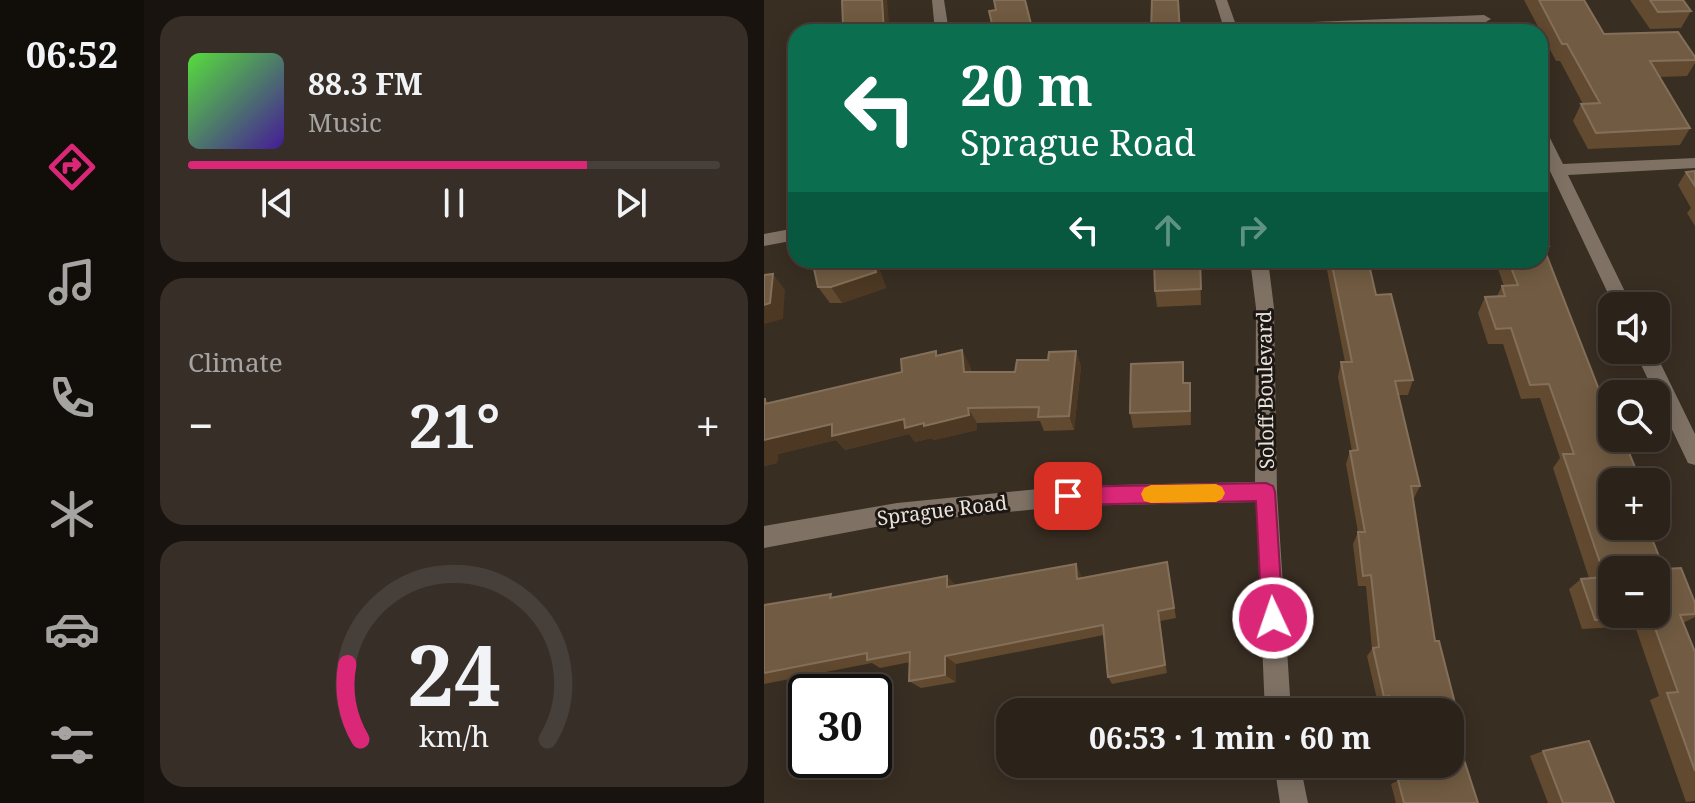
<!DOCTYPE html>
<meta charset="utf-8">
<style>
:root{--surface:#2b221a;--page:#372f27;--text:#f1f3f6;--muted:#a6a4a2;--line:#473f39;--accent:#db2777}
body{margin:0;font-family:"Noto Serif",serif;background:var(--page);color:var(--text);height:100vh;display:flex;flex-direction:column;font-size:30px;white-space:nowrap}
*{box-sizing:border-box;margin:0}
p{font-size:26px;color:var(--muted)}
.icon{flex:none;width:44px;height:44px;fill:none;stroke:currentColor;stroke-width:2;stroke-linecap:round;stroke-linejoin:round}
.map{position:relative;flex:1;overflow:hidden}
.sheet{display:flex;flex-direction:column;gap:16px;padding:16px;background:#18130e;width:620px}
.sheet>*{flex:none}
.top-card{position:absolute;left:24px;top:24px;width:760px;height:244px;border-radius:24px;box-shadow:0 4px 20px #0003,0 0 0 2px var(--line);background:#0b6e4f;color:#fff;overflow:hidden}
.fabs{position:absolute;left:834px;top:292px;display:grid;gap:16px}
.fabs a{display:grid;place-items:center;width:72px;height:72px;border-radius:16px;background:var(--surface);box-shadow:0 4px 20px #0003,0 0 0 2px var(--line);font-size:40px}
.speed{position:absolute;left:24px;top:674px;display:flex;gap:16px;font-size:40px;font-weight:700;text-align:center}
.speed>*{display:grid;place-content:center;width:104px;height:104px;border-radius:50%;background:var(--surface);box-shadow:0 4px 20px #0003,0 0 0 2px var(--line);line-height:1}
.speed .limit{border:4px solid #111;border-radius:12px;background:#fff;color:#111}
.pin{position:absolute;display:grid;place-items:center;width:68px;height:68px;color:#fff;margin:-34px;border-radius:16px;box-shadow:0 4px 12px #0006}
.me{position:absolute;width:88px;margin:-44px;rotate:357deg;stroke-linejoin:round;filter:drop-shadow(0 0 6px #0008)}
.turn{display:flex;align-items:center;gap:28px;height:168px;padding:0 40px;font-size:36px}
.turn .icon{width:104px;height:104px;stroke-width:2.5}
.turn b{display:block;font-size:56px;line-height:68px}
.lanes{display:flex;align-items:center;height:76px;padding:0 40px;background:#0003;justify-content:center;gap:40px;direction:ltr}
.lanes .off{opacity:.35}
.big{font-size:60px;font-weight:700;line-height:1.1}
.sheet .tile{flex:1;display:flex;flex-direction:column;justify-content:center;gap:12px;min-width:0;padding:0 28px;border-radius:24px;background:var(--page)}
.sheet .dial{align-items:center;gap:0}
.dial svg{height:208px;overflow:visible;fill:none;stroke:var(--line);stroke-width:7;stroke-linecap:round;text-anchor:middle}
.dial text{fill:var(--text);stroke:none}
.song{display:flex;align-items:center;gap:24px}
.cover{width:96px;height:96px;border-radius:12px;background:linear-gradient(135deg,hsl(110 70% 55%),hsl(260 70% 35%))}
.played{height:8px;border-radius:4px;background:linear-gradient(90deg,var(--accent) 75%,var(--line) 75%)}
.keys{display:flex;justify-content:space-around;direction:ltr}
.heat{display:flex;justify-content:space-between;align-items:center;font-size:44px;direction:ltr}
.trip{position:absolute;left:232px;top:698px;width:468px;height:80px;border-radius:24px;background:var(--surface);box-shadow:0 4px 20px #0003,0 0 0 2px var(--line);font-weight:700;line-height:80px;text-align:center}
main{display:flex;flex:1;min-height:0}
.tabs{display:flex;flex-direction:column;width:144px;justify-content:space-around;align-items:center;background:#110e0a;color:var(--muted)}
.tabs .icon{width:56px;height:56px}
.tabs .on{color:var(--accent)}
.tabs b{font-size:36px;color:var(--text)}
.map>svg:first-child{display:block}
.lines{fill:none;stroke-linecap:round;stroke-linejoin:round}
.street{fill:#7f7265;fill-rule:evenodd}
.wall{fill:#624a30}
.shaded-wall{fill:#4c3823}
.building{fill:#715b42;stroke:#84705a;stroke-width:2;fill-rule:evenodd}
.route{fill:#db2777;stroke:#8e194d;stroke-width:2}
.slow{fill:#f59e0b}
.labels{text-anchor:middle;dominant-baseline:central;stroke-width:6;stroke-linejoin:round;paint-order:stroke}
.street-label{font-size:20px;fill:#eae3dc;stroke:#1c1712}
</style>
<main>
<nav class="tabs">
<b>06:52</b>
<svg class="icon on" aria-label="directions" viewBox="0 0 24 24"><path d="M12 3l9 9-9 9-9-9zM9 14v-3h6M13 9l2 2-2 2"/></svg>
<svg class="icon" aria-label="music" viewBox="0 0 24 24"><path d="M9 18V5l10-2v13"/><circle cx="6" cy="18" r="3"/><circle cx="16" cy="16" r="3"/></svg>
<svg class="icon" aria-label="phone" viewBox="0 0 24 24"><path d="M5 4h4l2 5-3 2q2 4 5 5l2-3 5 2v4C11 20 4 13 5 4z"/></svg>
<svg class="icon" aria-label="climate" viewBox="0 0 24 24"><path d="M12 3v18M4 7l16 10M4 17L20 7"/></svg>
<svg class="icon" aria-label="car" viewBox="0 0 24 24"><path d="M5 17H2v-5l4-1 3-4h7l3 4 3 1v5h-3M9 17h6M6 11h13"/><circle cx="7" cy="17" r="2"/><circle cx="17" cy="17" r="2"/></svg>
<svg class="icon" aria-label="filters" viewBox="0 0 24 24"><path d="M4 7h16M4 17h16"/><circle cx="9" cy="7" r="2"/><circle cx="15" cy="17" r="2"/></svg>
</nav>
<section class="sheet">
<div class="tile">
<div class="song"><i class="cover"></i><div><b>88.3 FM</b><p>Music</p></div></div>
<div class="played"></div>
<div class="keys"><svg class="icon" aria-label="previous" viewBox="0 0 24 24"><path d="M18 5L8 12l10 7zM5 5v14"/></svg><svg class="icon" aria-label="pause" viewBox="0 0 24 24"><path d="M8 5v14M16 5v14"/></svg><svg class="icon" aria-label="next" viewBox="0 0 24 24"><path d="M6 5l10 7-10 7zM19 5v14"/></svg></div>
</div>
<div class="tile"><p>Climate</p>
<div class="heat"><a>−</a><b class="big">21°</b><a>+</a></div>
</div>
<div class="tile dial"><svg viewBox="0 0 100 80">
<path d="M14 69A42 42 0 1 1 86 69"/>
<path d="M14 69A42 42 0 0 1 9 40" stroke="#db2777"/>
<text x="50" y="56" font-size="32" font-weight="700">24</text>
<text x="50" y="72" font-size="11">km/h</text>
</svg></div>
</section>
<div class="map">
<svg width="931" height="803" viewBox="0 0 931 803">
<rect width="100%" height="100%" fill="#392e22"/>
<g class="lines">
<path class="street" d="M168,0H180L185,32H171Z
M451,0H463L472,25L720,15L727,19L720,23L461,32Z
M776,129L784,134L799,164L931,158V168L804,175L868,306H850L776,150Z
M32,228V240L0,246V234Z
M486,260H504L510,308L513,492L527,712H501L492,502L304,506L133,523L0,548V526L133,503L304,486L491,482L492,308Z
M870,350H890L931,434V465L924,463Z
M510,764H536L544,803H516Z"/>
</g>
<path class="wall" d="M760,0H820L840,34L931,57V63L923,76L896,77L926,128L916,145L824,149L809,121L817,104H819L796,61H792Z
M866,0H919L927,11L917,28L886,29Z
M931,171V226L923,213L927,208L914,185L922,172Z
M776,223L785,246L782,253L848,482L900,569L931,603V617L919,623L931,652V801L922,802L886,700L895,696L871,626L818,629L805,589L817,579L825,578L789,468L796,458L776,398L757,399L739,344H724L714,313L721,297L733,296L738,286H740L731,260H776Z
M48,260H112L122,288L78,303H66L54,287Z
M436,260L437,305L393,307L391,291Z
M561,260H604L612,295L649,380L644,395H635L656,486L650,498H648L671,641L698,731L692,735L714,803H632L627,784L635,780L631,764H686V712H621L619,703L614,704L603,656L608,649L602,586H594L589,544L594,532L582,464L586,451H588L574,377L577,362H581Z
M312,351L317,367L310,430L280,431L276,421L213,423V430L170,440L168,438L151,442L145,434L81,450L72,440L14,454L13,463L0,466V399L5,403L138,372L175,356L206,366L207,372H251L284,360Z
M421,383H426L427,425L369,428L366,413Z
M403,562L412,618L396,621L403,673L348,684L344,677L340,635L192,664V682L157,688L145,681L146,662L116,668L108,663L0,684V605L192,585L312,564L317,578Z
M779,751L850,803H784L766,756Z"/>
<path class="shaded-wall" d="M118,0H123L126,32H120Z
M108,260H112L122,288L78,303L67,287Z
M156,260H170L160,266Z
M9,274L21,290L19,319L0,324V305Z
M198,350L206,366L208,387L200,372Z
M312,351L317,367L310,430L305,416Z
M204,408L213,423V430L170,440L168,438L151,442L145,434L81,450L72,440L14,454L13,463L0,466V440L68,424L140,419Z
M312,564L317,575L318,589L313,579Z
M183,576L193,586L183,587Z
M394,611L396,621L403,673L401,665Z
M181,656L192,664V682L181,675Z"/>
<path class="building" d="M78,0H118L120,32H57V28L79,25Z
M230,0H261L269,32H230L225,11L232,10Z
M388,0H414L416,32H387Z
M775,0H820L840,34L914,32L931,57V60L886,61L926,128L832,133L817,104L836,103L803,44H798Z
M886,0H919L927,11L894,12Z
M931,171V186L922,172Z
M776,223L785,246H779L848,423V438H854L859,450H864L877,482H848V526H883L900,569L917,568L931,603V614L916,615L931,652V771L903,693L914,692L887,617L831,620L817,579L841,577L799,454H810L785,384L766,385L747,328L732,329L721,297L741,296L738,286L754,285L744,260H776ZM848,570H892V614H848Z
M48,260H108L112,272L67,287H54Z
M390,260H436L437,289L391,291Z
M567,260H604L612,295L627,294L649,380L631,381L656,486H647L671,641H675L698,731L691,732L714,803H640L634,780L642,778L639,764H686V712H629L625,696L620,697L609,648L615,647L607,575L599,576L594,532H601L586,451L594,450L577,362H588Z
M9,274L6,303L0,305V275Z
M198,350L200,372H251L253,360H284L285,352L312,351L305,416L274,417L275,407L204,408L205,415L160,426V423L141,428L140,419L68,436V424L0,440V399H1V404L138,372L137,359L172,351V356Z
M419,362V383H426V411L366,413L367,364Z
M403,562L410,608L394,611L401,665L344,677L339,625L181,656V675L145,681L146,652L103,660V653L0,673V605L67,594L66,598L183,576V587L312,564L313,579Z
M825,741L850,803H799L779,751Z"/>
<path class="route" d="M502,483L509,486L511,492L519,618L516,625L509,628L501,625L498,618L492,501L304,505L297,502L295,496L297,489L304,487Z"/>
<path class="slow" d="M452,484L458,487L461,493L458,499L452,502L387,503L380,501L377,494L380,488L387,485Z"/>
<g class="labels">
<g class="street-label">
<text transform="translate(501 390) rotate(-91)">Soloff Boulevard</text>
<text transform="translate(178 510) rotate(-7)">Sprague Road</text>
</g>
</g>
</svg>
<div class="fabs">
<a><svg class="icon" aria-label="sound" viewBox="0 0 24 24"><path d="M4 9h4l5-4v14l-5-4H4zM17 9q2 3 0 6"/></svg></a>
<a><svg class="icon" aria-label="search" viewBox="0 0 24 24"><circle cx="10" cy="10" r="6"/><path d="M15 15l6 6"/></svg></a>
<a>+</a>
<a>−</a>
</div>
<div class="speed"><div class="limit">30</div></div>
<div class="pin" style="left:304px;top:496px;background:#d93025"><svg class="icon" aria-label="arrive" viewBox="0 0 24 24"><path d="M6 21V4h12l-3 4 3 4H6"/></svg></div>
<svg class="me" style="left:509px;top:618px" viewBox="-20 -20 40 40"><circle r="17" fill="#db2777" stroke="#fff" stroke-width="3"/><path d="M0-11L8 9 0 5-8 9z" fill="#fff"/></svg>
<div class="trip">06:53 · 1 min · 60 m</div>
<div class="top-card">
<div class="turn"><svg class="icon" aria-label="left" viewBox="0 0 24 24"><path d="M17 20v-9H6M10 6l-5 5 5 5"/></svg><div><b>20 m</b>Sprague Road</div></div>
<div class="lanes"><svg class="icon" aria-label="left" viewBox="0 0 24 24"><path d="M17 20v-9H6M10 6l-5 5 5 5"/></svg><svg class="icon off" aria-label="ahead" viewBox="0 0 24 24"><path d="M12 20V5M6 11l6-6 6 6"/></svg><svg class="icon off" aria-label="right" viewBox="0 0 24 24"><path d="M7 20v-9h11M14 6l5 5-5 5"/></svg></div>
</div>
</div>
</main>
